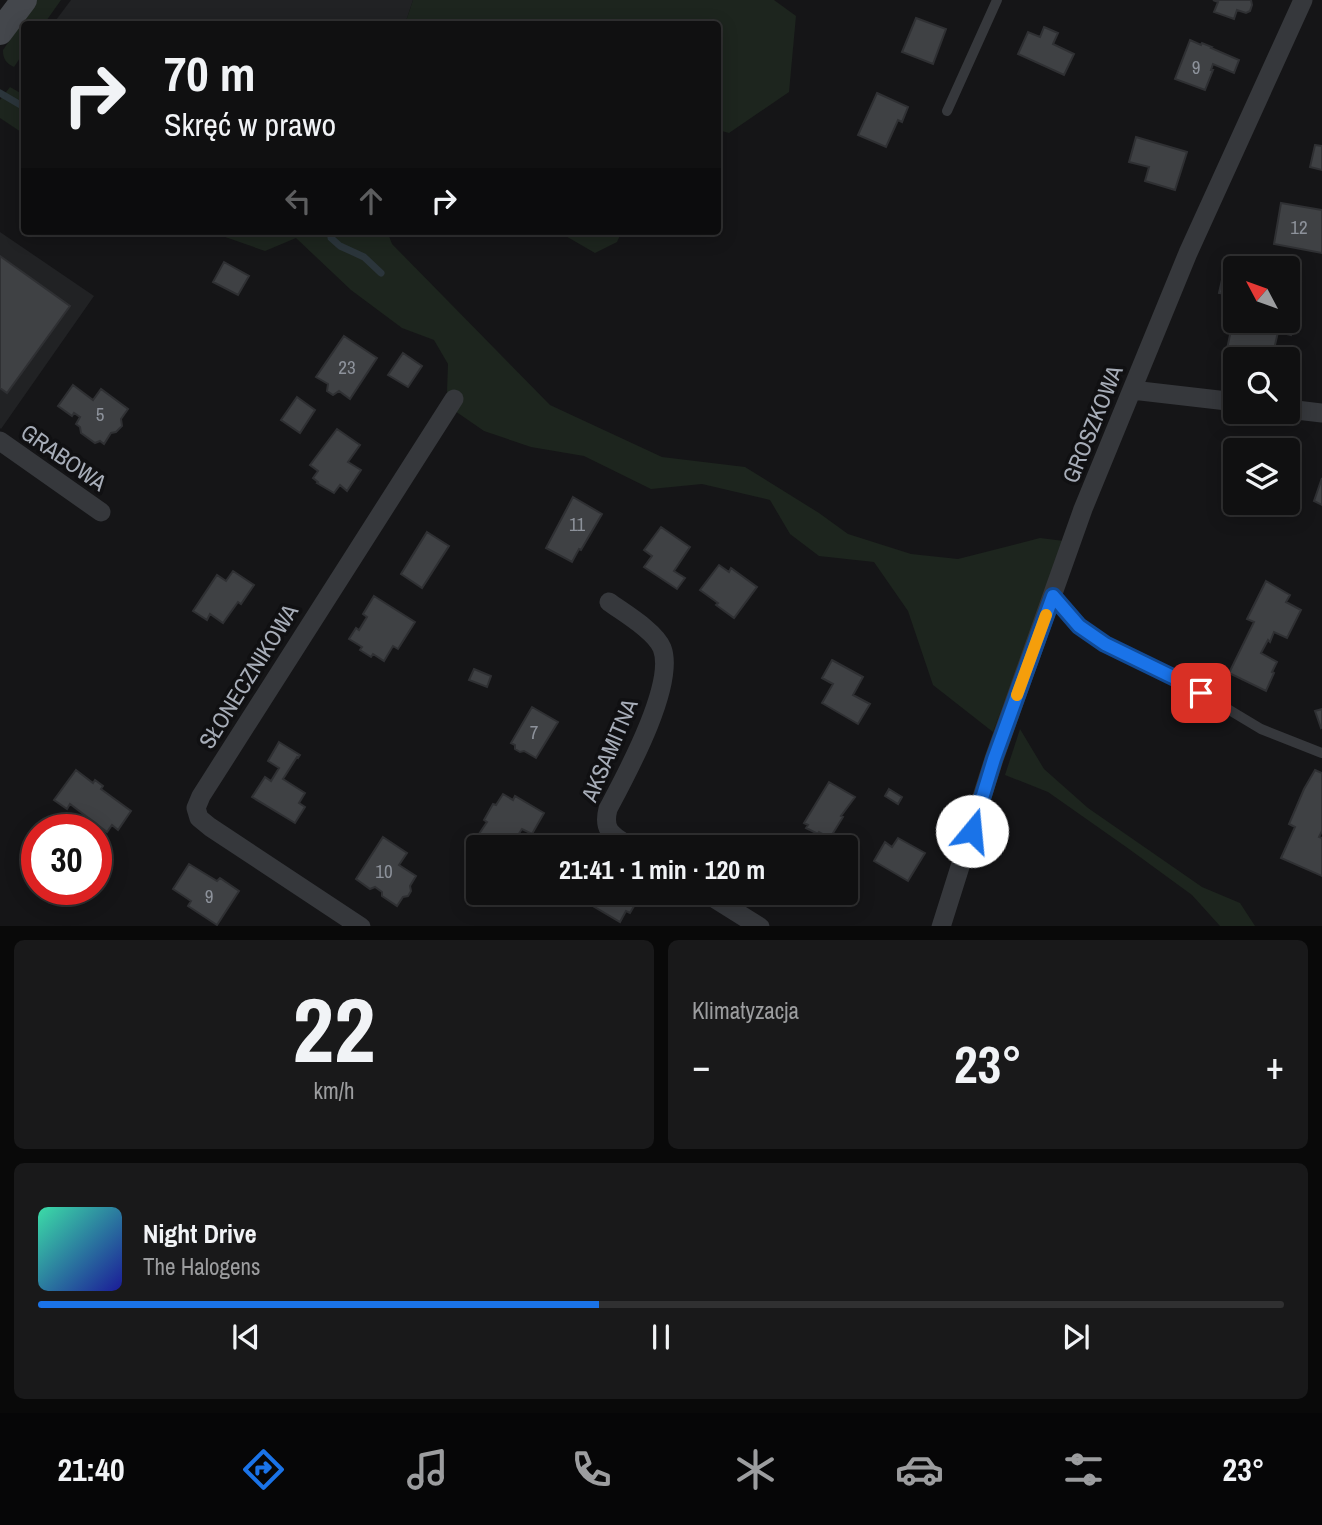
<!DOCTYPE html>
<html lang="pl">
<meta charset="utf-8">
<style>
:root{--surface:#101011;--page:#19191a;--text:#f1f3f6;--muted:#9c9d9f;--line:#303031;--accent:#1a73e8}
body{margin:0;font-family:"Archivo Narrow",sans-serif;background:var(--page);color:var(--text);height:100vh;display:flex;flex-direction:column;font-size:26px;white-space:nowrap}
*{box-sizing:border-box;margin:0}
p{font-size:23px;color:var(--muted)}
.icon{flex:none;width:38px;height:38px;fill:none;stroke:currentColor;stroke-width:2;stroke-linecap:round;stroke-linejoin:round}
.map{position:relative;height:926px;overflow:hidden}
.details{display:flex;flex-direction:column;gap:14px;padding:14px;background:#090909;flex:1}
.details>*{flex:none}
.hud{position:absolute;left:21px;top:21px;width:700px;height:214px;border-radius:7px;box-shadow:0 4px 18px #0003,0 0 0 2px var(--line);background:#101011;color:var(--text);overflow:hidden}
.needle{width:46px;rotate:311deg}
.buttons{position:absolute;left:1223px;top:256px;display:grid;gap:14px}
.buttons a{display:grid;place-items:center;width:77px;height:77px;border-radius:7px;background:var(--surface);box-shadow:0 4px 18px #0003,0 0 0 2px var(--line);font-size:35px}
.speed{position:absolute;left:21px;top:814px;display:flex;gap:14px;font-size:35px;font-weight:700;text-align:center}
.speed>*{display:grid;place-content:center;width:91px;height:91px;border-radius:50%;background:var(--surface);box-shadow:0 4px 18px #0003,0 0 0 2px var(--line);line-height:1}
.speed .limit{border:10px solid #d22;background:#fff;color:#111}
.pin{position:absolute;display:grid;place-items:center;width:60px;height:60px;color:#fff;margin:-30px;border-radius:14px;box-shadow:0 4px 10px #0006}
.me{position:absolute;width:77px;margin:-38px;rotate:17deg;stroke-linejoin:round;filter:drop-shadow(0 0 5px #0008)}
.turn{display:flex;align-items:center;gap:24px;height:147px;padding:0 28px;font-size:32px}
.turn .icon{width:91px;height:91px;stroke-width:2.5}
.turn b{display:block;font-size:49px;line-height:60px}
.lanes{display:flex;align-items:center;height:66px;padding:0 28px;background:#0003;justify-content:center;gap:35px;direction:ltr}
.lanes .off{opacity:.35}
.big{font-size:52px;font-weight:700;line-height:1.1}
.details .widget{flex:1;display:flex;flex-direction:column;justify-content:center;gap:10px;min-width:0;padding:0 24px;border-radius:10px;background:var(--page)}
.details .dial{align-items:center;gap:0}
.dial b{font-size:91px;line-height:1}
.song{display:flex;align-items:center;gap:21px}
.cover{width:84px;height:84px;border-radius:10px;background:linear-gradient(135deg,hsl(160 70% 55%),hsl(240 70% 35%))}
.played{height:7px;border-radius:4px;background:linear-gradient(90deg,var(--accent) 45%,var(--line) 45%)}
.keys{display:flex;justify-content:space-around;direction:ltr}
.heat{display:flex;justify-content:space-between;align-items:center;font-size:38px;direction:ltr}
.details .tiles{flex:1;display:grid;gap:14px;grid-template-columns:1fr 1fr}
.widget:last-child{grid-column:span 2}
.trip{position:absolute;left:466px;top:835px;width:392px;height:70px;border-radius:7px;background:var(--surface);box-shadow:0 4px 18px #0003,0 0 0 2px var(--line);font-weight:700;line-height:70px;text-align:center}
.menu{display:flex;height:112px;justify-content:space-around;align-items:center;background:#060607;color:var(--muted)}
.menu .icon{width:49px;height:49px}
.menu .current{color:var(--accent)}
.menu b{font-size:32px;color:var(--text)}
.map>svg:first-child{display:block}
.built{fill:#212224}
.green{fill:#1d251e}
.lines{fill:none;stroke-linecap:round;stroke-linejoin:round}
.stream{stroke:#2b353b;stroke-width:7}
.building{fill:#3f4144;stroke:#2f3033;stroke-width:2}
.lane{stroke:#36383c;stroke-width:10}
.street{stroke:#36383c;stroke-width:19}
.secondary{stroke:#44474c;stroke-width:26}
.route-casing{stroke:#114b97;stroke-width:18}
.route{stroke:#1a73e8;stroke-width:12}
.slow{stroke:#f59e0b;stroke-width:12}
.labels{text-anchor:middle;dominant-baseline:central;stroke-width:7;stroke-linejoin:round;paint-order:stroke}
.number-label{font-size:19px;fill:#8d929b}
.street-label{font-size:23px;fill:#a7adb8;stroke:#101012}
</style>
<div class="map">
<svg width="1322" height="927" viewBox="0 0 1322 927">
<rect width="100%" height="100%" fill="#151517"/>
<path class="built" d="M71,0H413L405,24H53Z
M0,232L94,296L1,429L0,428Z"/>
<path class="green" d="M37,0H61L44,24H24V52L14,67C6,63 3,59 3,50Z
M413,0H774L796,16L789,92L729,133L718,130V24H405Z
M10,87L24,95V134L0,118V100Z
M208,231H387L392,244L550,405L662,457L745,467L819,513L848,534L911,554L958,559L1040,538L1064,541L993,732L933,685L908,611L874,562L819,556L790,534L770,500L702,484L651,489L584,456L531,447L484,431L455,411L447,392L448,364L434,340L402,328L351,290L296,238L265,251Z
M557,231H622L617,242L595,253Z
M1020,729L1044,769L1088,808L1202,887L1240,903L1255,926H1220L1192,895L1129,849L1048,792L1005,775Z"/>
<g class="lines">
<path class="stream" d="M0,93L24,107
M331,231V238L340,246L364,257L381,273"/>
</g>
<path class="building" d="M1213,0H1251L1252,5L1250,11L1246,13L1237,10L1234,19L1214,12L1218,2Z
M916,18L946,29L933,64L902,52Z
M1044,27L1058,33L1053,44L1074,54L1064,75L1018,54L1028,32L1040,37Z
M1190,40L1201,45L1202,43L1212,47L1211,48L1239,60L1234,73L1213,64L1211,70H1213L1205,90L1175,79Z
M877,93L908,107L902,122L898,120L886,147L858,135Z
M1136,137L1187,152L1175,190L1145,181L1149,167L1129,162Z
M1315,145L1322,146V170L1310,167Z
M1281,203L1322,210V253L1274,244Z
M0,256L70,306L7,393L0,388Z
M224,262L249,276L238,295L213,282Z
M1224,271L1236,274V296L1219,293Z
M1288,279L1301,282L1291,335L1278,332L1272,358L1227,349L1234,316L1236,317V320H1288Z
M344,336L377,358L350,399L339,391L333,395L327,391L328,384L316,377Z
M403,353L422,366L408,387L388,375Z
M73,385L93,400L101,389L128,409L121,419L122,426L116,432L111,433L104,444L100,441L95,443L81,433L80,427L76,424L80,417L74,413L72,416L58,406Z
M297,397L315,410L300,433L281,420Z
M337,429L360,445L348,462L361,470L347,491L340,485L334,493L317,483L318,482L313,478L318,471L310,465Z
M1322,478V505L1314,501Z
M573,497L602,514L581,550L579,549L572,562L546,548Z
M661,527L690,547L674,571L685,578L677,589L644,567L652,556L644,550Z
M427,532L449,546L422,588L401,574Z
M719,565L729,572L731,568L757,587L734,618L716,605L718,603L700,590Z
M233,571L254,585L241,604L238,602L223,623L210,614L207,620L193,611L217,575L226,581Z
M1266,581L1290,595L1286,602L1301,610L1287,638L1274,632L1270,642L1268,640L1261,653L1277,662L1272,672L1274,673L1266,691L1229,673L1254,622L1247,619Z
M374,596L415,622L398,649L393,646L384,661L373,654L371,657L360,650L362,647L349,639L356,628L359,630L367,617L363,614Z
M832,660L863,677L853,695L870,704L858,724L822,703L833,684L822,678Z
M474,669L491,676L487,687L469,680Z
M532,707L558,722L536,758L524,751L520,752L515,749V745L511,743Z
M1322,709V727L1321,728L1315,711Z
M279,742L300,755L298,758L297,757L283,779L305,793L299,803L305,807L295,823L252,797L265,777L271,781L279,768L268,761Z
M76,770L93,783L95,780L103,786L101,789L131,811L118,830L112,825L107,832L70,804L67,809L54,800Z
M1315,770L1322,773V831L1319,837L1322,838V876L1281,858L1295,827L1289,824L1304,789Z
M829,782L855,797L841,816L843,817L830,838L819,832L818,834L806,828L808,825L804,823Z
M889,789L902,797L898,804L885,796Z
M503,794L513,800L515,796L544,813L532,834L522,829L510,847L495,845L479,834L487,822L484,820L493,804L496,805Z
M383,837L407,853L399,865L416,876L410,886L411,891L408,896L403,897L397,906L382,896V892L375,887L370,889L356,879Z
M898,838L925,853L908,881L874,861L885,842L892,847Z
M189,864L217,881L220,878L239,891L217,925L188,906L191,901L173,889Z
M580,892H638L634,899L637,901L630,913L626,911L620,922L593,906L595,902Z"/>
<g class="lines">
<path class="lane" d="M947,111L997,0
M1053,596L1079,626L1105,644L1181,681L1261,729L1322,753"/>
<path class="street" d="M1132,390L1236,402
M1288,409L1322,413
M0,441L101,512
M609,602C624,613 655,631 662,648C676,684 626,775 608,809C602,832 614,836 631,847
M704,892L760,927
M361,927L210,827L199,818L196,808L201,796L454,399
M941,927L994,759L1083,509L1188,253L1303,0"/>
<path class="secondary" d="M0,32L24,0"/>
</g>
<g class="lines">
<defs>
<path id="route" d="M972,831L994,759L1053,596L1079,626L1105,644L1181,681L1201,693"/>
</defs>
<use href="#route" class="route-casing"/>
<use href="#route" class="route"/>
<path class="slow" d="M1017,695L1046,615"/>
</g>
<g class="labels">
<g class="number-label">
<text x="1196" y="67">9</text>
<text x="1299" y="227">12</text>
<text x="347" y="367">23</text>
<text x="100" y="414">5</text>
<text x="577" y="524">11</text>
<text x="534" y="732">7</text>
<text x="384" y="871">10</text>
<text x="209" y="896">9</text>
</g>
<g class="street-label">
<text transform="translate(1092 424) rotate(-68)">GROSZKOWA</text>
<text transform="translate(64 457) rotate(35)">GRABOWA</text>
<text transform="translate(248 676) rotate(-58)">SŁONECZNIKOWA</text>
<text transform="translate(609 750) rotate(-67)">AKSAMITNA</text>
</g>
</g>
</svg>
<div class="buttons">
<a><svg class="needle" viewBox="-14 -14 28 28"><path d="M0-13l5 13h-10z" fill="#e53935"/><path d="M0 13l5-13h-10z" fill="#9c9d9f"/></svg></a>
<a><svg class="icon" aria-label="search" viewBox="0 0 24 24"><circle cx="10" cy="10" r="6"/><path d="M15 15l6 6"/></svg></a>
<a><svg class="icon" aria-label="layers" viewBox="0 0 24 24"><path d="M12 4l9 5-9 5-9-5zM3 14l9 5 9-5"/></svg></a>
</div>
<div class="speed"><div class="limit">30</div></div>
<div class="pin" style="left:1201px;top:693px;background:#d93025"><svg class="icon" aria-label="arrive" viewBox="0 0 24 24"><path d="M6 21V4h12l-3 4 3 4H6"/></svg></div>
<svg class="me" style="left:972px;top:831px" viewBox="-20 -20 40 40"><circle r="19" fill="#fff"/><path d="M0-13L10 11 0 6-10 11z" fill="#1a73e8"/></svg>
<div class="trip">21:41 · 1 min · 120 m</div>
<div class="hud">
<div class="turn"><svg class="icon" aria-label="right" viewBox="0 0 24 24"><path d="M7 20v-9h11M14 6l5 5-5 5"/></svg><div><b>70 m</b>Skręć w prawo</div></div>
<div class="lanes"><svg class="icon off" aria-label="left" viewBox="0 0 24 24"><path d="M17 20v-9H6M10 6l-5 5 5 5"/></svg><svg class="icon off" aria-label="ahead" viewBox="0 0 24 24"><path d="M12 20V5M6 11l6-6 6 6"/></svg><svg class="icon" aria-label="right" viewBox="0 0 24 24"><path d="M7 20v-9h11M14 6l5 5-5 5"/></svg></div>
</div>
</div>
<section class="details">
<div class="tiles">
<div class="widget dial"><b>22</b><p>km/h</p></div>
<div class="widget"><p>Klimatyzacja</p>
<div class="heat"><a>−</a><b class="big">23°</b><a>+</a></div>
</div>
<div class="widget">
<div class="song"><i class="cover"></i><div><b>Night Drive</b><p>The Halogens</p></div></div>
<div class="played"></div>
<div class="keys"><svg class="icon" aria-label="previous" viewBox="0 0 24 24"><path d="M18 5L8 12l10 7zM5 5v14"/></svg><svg class="icon" aria-label="pause" viewBox="0 0 24 24"><path d="M8 5v14M16 5v14"/></svg><svg class="icon" aria-label="next" viewBox="0 0 24 24"><path d="M6 5l10 7-10 7zM19 5v14"/></svg></div>
</div>
</div>
</section>
<nav class="menu">
<b>21:40</b>
<svg class="icon current" aria-label="directions" viewBox="0 0 24 24"><path d="M12 3l9 9-9 9-9-9zM9 14v-3h6M13 9l2 2-2 2"/></svg>
<svg class="icon" aria-label="music" viewBox="0 0 24 24"><path d="M9 18V5l10-2v13"/><circle cx="6" cy="18" r="3"/><circle cx="16" cy="16" r="3"/></svg>
<svg class="icon" aria-label="phone" viewBox="0 0 24 24"><path d="M5 4h4l2 5-3 2q2 4 5 5l2-3 5 2v4C11 20 4 13 5 4z"/></svg>
<svg class="icon" aria-label="climate" viewBox="0 0 24 24"><path d="M12 3v18M4 7l16 10M4 17L20 7"/></svg>
<svg class="icon" aria-label="car" viewBox="0 0 24 24"><path d="M5 17H2v-5l4-1 3-4h7l3 4 3 1v5h-3M9 17h6M6 11h13"/><circle cx="7" cy="17" r="2"/><circle cx="17" cy="17" r="2"/></svg>
<svg class="icon" aria-label="filters" viewBox="0 0 24 24"><path d="M4 7h16M4 17h16"/><circle cx="9" cy="7" r="2"/><circle cx="15" cy="17" r="2"/></svg>
<b>23°</b>
</nav>
